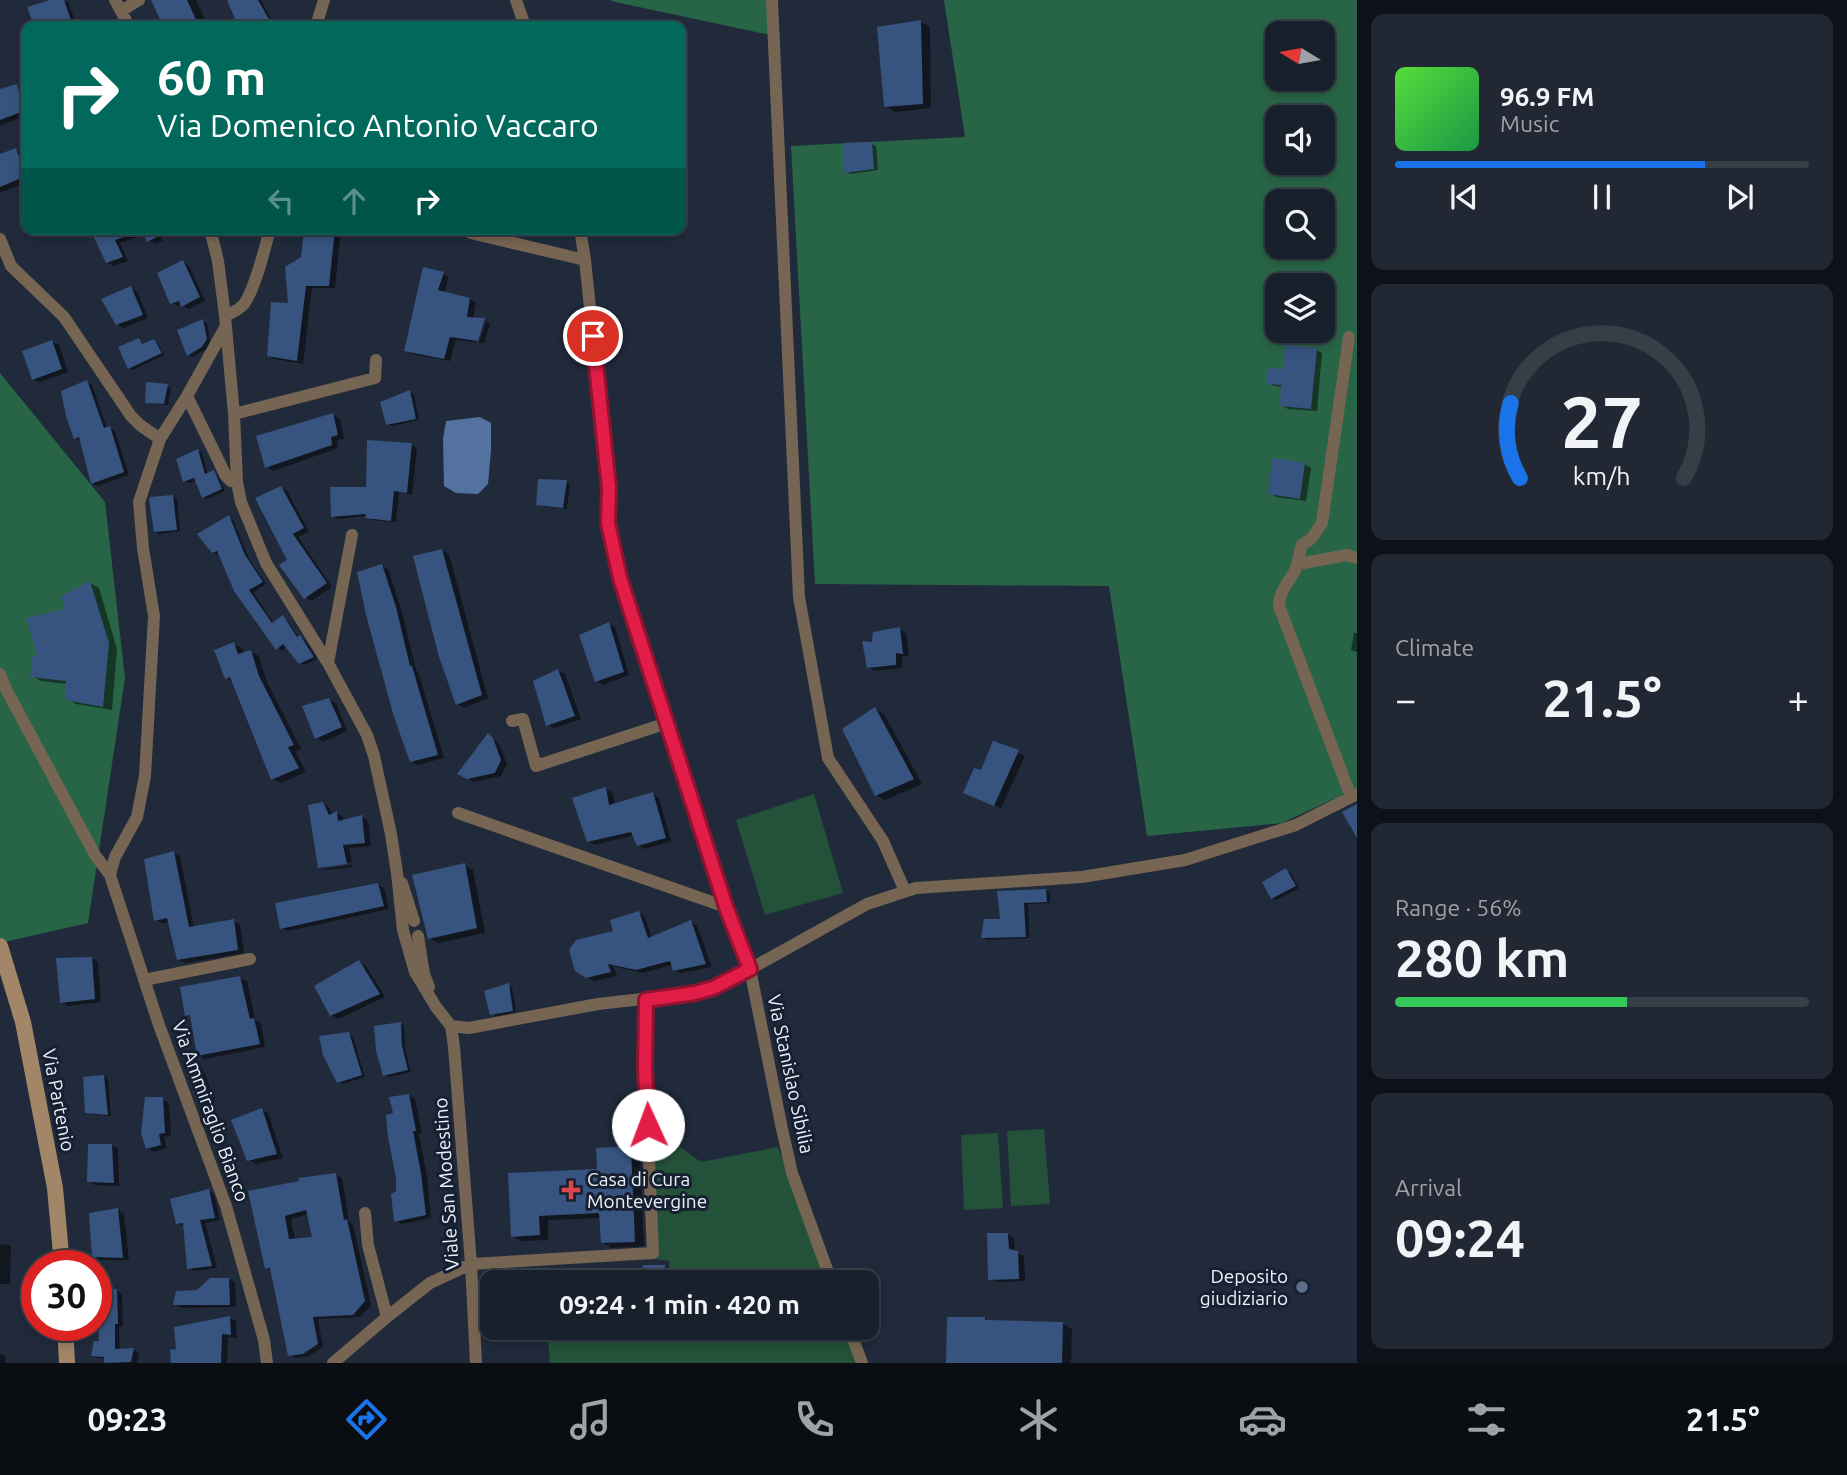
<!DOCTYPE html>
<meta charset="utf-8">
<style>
:root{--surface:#18202c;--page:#212834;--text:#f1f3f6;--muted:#9fa3a9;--line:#363e48;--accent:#1a73e8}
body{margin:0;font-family:Ubuntu,sans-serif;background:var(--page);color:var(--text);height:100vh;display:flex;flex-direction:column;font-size:26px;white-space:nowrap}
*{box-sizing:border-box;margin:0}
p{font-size:23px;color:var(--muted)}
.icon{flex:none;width:38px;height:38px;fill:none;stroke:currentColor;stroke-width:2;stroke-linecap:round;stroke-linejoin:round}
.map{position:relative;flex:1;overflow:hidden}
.details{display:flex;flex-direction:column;gap:14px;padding:14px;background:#0d1218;width:490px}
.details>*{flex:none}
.hud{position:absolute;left:21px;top:21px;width:665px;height:214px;border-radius:14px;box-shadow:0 4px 10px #0003,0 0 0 2px var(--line);background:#00695c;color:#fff;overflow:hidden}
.needle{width:46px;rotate:281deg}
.controls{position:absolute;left:1265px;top:21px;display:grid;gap:14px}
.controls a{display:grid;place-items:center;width:70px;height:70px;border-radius:14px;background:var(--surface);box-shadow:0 4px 10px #0003,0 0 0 2px var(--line);font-size:35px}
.speed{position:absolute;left:21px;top:1250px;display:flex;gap:14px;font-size:35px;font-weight:700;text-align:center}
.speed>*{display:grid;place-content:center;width:91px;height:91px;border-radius:50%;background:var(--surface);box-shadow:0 4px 10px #0003,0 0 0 2px var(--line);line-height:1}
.speed .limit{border:10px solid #d22;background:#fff;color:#111}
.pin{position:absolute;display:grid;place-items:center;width:60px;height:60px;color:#fff;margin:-30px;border:4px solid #fff;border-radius:50%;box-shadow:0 2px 7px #0007}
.me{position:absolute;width:77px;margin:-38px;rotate:358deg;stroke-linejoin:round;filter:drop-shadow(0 0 5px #0008)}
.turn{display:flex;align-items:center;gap:24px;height:147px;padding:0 21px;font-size:32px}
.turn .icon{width:91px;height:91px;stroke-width:2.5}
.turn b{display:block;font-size:49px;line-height:60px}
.lanes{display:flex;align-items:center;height:66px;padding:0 21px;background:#0003;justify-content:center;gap:35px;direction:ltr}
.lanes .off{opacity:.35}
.big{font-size:52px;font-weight:700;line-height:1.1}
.details .card{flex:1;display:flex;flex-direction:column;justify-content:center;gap:10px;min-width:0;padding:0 24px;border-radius:14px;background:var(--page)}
.details .dial{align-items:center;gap:0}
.dial svg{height:182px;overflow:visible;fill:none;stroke:var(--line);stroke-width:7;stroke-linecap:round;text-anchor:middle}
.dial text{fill:var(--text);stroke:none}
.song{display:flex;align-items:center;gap:21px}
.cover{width:84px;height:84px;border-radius:10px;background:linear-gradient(135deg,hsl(110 70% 55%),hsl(140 70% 35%))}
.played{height:7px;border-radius:4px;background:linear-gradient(90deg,var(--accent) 75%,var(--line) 75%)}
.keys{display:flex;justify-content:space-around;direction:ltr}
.heat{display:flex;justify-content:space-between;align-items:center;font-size:38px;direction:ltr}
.charge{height:10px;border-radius:5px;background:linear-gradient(90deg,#34c759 56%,var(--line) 0)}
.trip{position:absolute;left:480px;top:1270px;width:399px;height:70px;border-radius:14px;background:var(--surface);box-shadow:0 4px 10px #0003,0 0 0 2px var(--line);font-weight:700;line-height:70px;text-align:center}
.dock{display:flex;height:112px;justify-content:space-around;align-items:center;background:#0a0d12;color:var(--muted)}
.dock .icon{width:49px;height:49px}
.dock .current{color:var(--accent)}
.dock b{font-size:32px;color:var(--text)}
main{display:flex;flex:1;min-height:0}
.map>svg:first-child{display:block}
.green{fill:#245139}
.forest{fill:#286546;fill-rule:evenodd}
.water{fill:#5472a0}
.shadow{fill:#0007;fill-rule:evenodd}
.building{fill:#37537f;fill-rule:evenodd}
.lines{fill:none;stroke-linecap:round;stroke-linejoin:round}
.street{stroke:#766552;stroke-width:12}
.secondary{stroke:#a28667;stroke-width:16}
.route-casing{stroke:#92132f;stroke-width:18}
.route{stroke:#e11d48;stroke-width:12}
.health-dot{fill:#e0444e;stroke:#162030;stroke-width:2.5}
.service-dot{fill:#5c6f8a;stroke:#162030;stroke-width:2.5}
.labels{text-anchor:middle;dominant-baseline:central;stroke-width:6;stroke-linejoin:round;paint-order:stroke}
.street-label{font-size:19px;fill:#eaf1fc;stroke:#162030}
.poi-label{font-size:19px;fill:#eaf1fc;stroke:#162030;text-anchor:start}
</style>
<main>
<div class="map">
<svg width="1357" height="1363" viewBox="0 0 1357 1363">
<rect width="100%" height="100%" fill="#202a3b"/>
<path class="green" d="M814,794L843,893L765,915L736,820Z
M651,1114L664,1122L673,1142L701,1162L778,1147L827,1283H670L669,1261L655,1259L650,1127Z
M1044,1129L1050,1204L1011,1206L1007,1131Z
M998,1133L1003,1208L964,1210L961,1135Z
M547,1328H642V1332L664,1330V1328H844L856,1363H550Z"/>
<path class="forest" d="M611,0H772L770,35L611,1Z
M944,0H1357V788L1282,823L1147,836L1109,586L815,584L791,146L965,137ZM1278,33H1323V79H1278ZM1278,117H1323V163H1278ZM1278,201H1323V247H1278ZM1278,285H1323V331H1278Z
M0,373L105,502L125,678L88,923L0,943Z"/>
<path class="water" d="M480,417L491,423V451L488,484L478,494L456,493L444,486L443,439L446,421Z"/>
<path class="shadow" d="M56,0L68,2L77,26H36L29,8Z
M153,0H196L208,26H165Z
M227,0H261L275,26H240L233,9Z
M338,19L342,21V26H327L329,20Z
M921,22L930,27L931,108L895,112L886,106L879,28Z
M17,86L23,89L26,100V115L0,126V91Z
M872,144L876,146L878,170L850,174L846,172Z
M16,150L22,154L26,165V182L0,193V156Z
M92,229H157L162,241L155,244L149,241L145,234L120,243L128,261L113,266L107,262Z
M305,229H341L335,288H312L303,364L275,359L269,356L290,305L303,258Z
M183,262L189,266L205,301L189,309L182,305L178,306L172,303Z
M443,274L449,277L444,293L470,299L476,303L473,319L485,320H482L475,342L456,340L450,361L412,354L406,350Z
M131,288L137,291L148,318L123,328L117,324Z
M203,321L207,323L210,342L206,349L192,357L188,355Z
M486,321L490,324L484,343H479Z
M139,340L144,345L154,341L158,344L164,355L133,370L129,368Z
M52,342L59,345L68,372L40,382L33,379Z
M1316,350L1322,353L1317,411L1288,409L1281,405L1283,387L1274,386L1268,383Z
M87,382L92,385L107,428H110L115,431L129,475L97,486L92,483L82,442L76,438Z
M167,386L171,388L168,405L151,404L147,402Z
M410,392L414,394L419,420L392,426L388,424Z
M333,415L340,419L344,439L337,440L338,448L273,471L267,467Z
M412,445L417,448L412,495L399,492L396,522L372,520L366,516L338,519L332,516L367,489Z
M198,451L202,453L208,475L213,472L217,475L225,491L207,499L203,497L197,480L189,483L185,481Z
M1304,464L1311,468L1306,501L1276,497L1269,493Z
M566,482L570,484L567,509L541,506L537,504Z
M281,488L287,491L309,532L298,537L332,587L311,601L305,597L289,560Z
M173,496L177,499L180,531L159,534L155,531Z
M229,517L233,520L249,559L266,584L253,592L274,624L283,618L287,620L299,638L305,640L317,659L304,665L300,663L287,647L282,651L277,648L220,554L218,555L213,552Z
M442,550L449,554L488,698L464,708L457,704Z
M382,566L388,569L402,612L416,670L418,672L444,758L417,765L411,761Z
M90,583L99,588L117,649L112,710L76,704L67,699L68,684L41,681L32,676L67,611Z
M608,624L615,627L629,675L603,685L596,681Z
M899,629L906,633L909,656H902V668L875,671L868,667L873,644Z
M1354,633H1357V652L1351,650Z
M233,644L242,648L244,654L251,652L259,656L267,682L301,749L295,751L306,772L281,783L273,779L234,682L227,678Z
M558,671L565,674L581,719L554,728L548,725Z
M329,699L336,703L347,731L323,742L317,738Z
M875,709L884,714L922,784L885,800L876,795Z
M488,735L499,744L507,764L501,776L474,782L460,773Z
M994,743L1025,756L1001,808L971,796Z
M606,789L612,792L615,805L653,794L659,798L671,841L645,849L638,845L635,835L594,845L588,841Z
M322,803L329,807L333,815L337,813L343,817L344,822L361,817L368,821L371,846L349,848L352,862L324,865V869L320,867Z
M173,853L180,856L194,928L233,921L240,925L244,953L185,963L178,959L170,922L162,923L156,920Z
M352,865L353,867L326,870L324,869Z
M464,865L473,870L485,933L438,943L429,938Z
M1286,870L1290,872L1299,888L1276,900L1272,898Z
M378,885L384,888L389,909L288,931L281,928Z
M1046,890L1050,893V903L1028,904L1029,938L987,940L983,937L1002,920L999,893Z
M639,913L645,917L652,938L691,922L697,926L712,967L681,973L674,970L671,965L643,973L613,966L617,976L594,981L587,977L615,933Z
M92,958L98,962L101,1002L68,1006L61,1002Z
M359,962L366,966L385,997L338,1019L331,1015Z
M240,978L247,981L255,1020L261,1023L265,1047L205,1059L199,1055L193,1018L187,1015Z
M508,985L512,987L516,1012L496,1016L492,1014Z
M401,1024L404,1026L405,1049L411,1072L389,1077L385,1075Z
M349,1034L353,1037L365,1077L342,1084L338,1082Z
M199,1067L203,1069L215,1101L203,1106L199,1104Z
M104,1076L108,1079L111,1116L91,1114L87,1112Z
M409,1095L415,1099L422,1134H419L427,1177L431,1218L402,1224L396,1221L398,1192L395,1114Z
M162,1099L169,1103L171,1136L164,1137L167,1148L154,1152L147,1148Z
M262,1110L268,1113L283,1158L255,1164L249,1160Z
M111,1145L118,1149L119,1186L95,1185L89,1181Z
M631,1148L640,1153L644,1246L611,1248L603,1242L601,1218L548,1220V1240L521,1241L512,1236Z
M336,1175L342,1178L349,1222L353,1225L371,1305L360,1317L318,1319L323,1347L309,1356L296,1358L290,1354L272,1271L266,1268L250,1193ZM308,1214L314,1238L295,1240L291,1219Z
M209,1191L214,1194L220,1220L205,1223L217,1268L194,1271L188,1267L185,1227L178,1223Z
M118,1210L124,1214L129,1260H100L94,1256Z
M1008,1234L1014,1238L1015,1252L1024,1256L1025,1281L997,1282L990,1279Z
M7,1244L11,1246L10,1284H0V1245Z
M665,1266L668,1269V1283H644Z
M229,1279L235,1283L236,1307L182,1308L175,1304L197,1292Z
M116,1290L122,1294L123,1326L119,1327L120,1351L134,1350L139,1353L137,1363H106V1358H98L93,1355L101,1342Z
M230,1318L236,1321L237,1338L228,1337L227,1363H172L178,1350Z
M985,1319L990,1322L1063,1324L1072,1329L1071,1363H948Z
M0,1354L6,1356L5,1363H0Z"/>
<path class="building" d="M50,0H64L73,26H34L27,7Z
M151,0H187L199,26H163Z
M227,0H258L273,26H238Z
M921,20L923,104L884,107L877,27Z
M17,84L24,111L0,120V89Z
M872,142L874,169L844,173L843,143Z
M16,148L26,176L0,187V154Z
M90,229H140L141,231L115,240L123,257L106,263Z
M141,229H153L157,237L147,242Z
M304,229H335L329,286H306L297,361L267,356L271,302L288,303L285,267L301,257Z
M183,260L200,297L181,307L179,301L170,304L157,273Z
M423,267L444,272L438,290L470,298L467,317L485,318L478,341L450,337L444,359L404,351Z
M131,286L143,315L116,325L101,299Z
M203,319L207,339L202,347L187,356L177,330Z
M139,338L142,344L154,339L162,353L128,369L118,347Z
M52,340L62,369L32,380L22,351Z
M1285,345L1317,348L1311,409L1280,406L1281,385L1266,384L1268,368L1283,369Z
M87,380L104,428L110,426L124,472L91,484L79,437L74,439L66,416L61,391Z
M146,382L168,384L164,404L145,403Z
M410,390L416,419L386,425L380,402Z
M333,413L338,435L331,437L332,445L265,468L256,436Z
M367,440L412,443L407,493L394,491L391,521L365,518L366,514L331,517L330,487H366Z
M198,449L205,474L214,470L222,489L202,498L194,478L183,482L176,459Z
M1272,458L1305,463L1300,499L1268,494Z
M538,479L567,480L563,508L536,505Z
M281,486L304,528L293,534L327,583L304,599L279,565L287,560L255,498Z
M173,495L177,530L154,532L149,500L150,497Z
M229,515L245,555L263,582L249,590L272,623L283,615L297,637L300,635L314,657L299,664L283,644L276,650L234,591L217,551L212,553L197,534Z
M442,549L482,695L456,705L439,657L413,556Z
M382,564L396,607L410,666H412L438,755L410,762L394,717L366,615L357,572Z
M90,581L109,643L103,707L65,700L66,681L30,677L32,656L38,657L26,618L65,609L61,596Z
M609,622L624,672L595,682L579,635Z
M900,627L903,654L896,653V665L867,668L862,641L872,642L873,632Z
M234,642L238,654L251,650L259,676L294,745L288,747L299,768L271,780L230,677L225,679L214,650Z
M558,669L575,716L546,726L533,681Z
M329,698L342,727L315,739L302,706Z
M875,707L914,779L875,796L842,729Z
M488,733L493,738L501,760L495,773L467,779L457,774Z
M993,741L1019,750L994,806L963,793L974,768L981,770Z
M606,787L609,805L653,792L666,838L637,846L631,832L587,842L572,798Z
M323,802L329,815L337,811L338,821L362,815L365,843L343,845L347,864L318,868L308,805Z
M1357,804V838L1342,812Z
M174,851L189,927L234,919L238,950L177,960L167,918L154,921L144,859Z
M465,863L477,928L428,939L412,875Z
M1286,868L1296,886L1271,899L1262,882Z
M378,883L384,906L280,929L275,903Z
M1046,889L1047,902L1024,903L1026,937L981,938L984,919H1000L997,891Z
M639,911L648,938L691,920L706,964L673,971L670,961L636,970L608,964L611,972L586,978L575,971L569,950L576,940L613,931L610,920Z
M92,957L95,999L60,1003L56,958Z
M359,960L380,994L330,1016L314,986Z
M240,976L250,1019L254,1018L260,1044L197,1056L190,1015L185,1016L180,987Z
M509,983L513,1011L490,1015L484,991Z
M401,1022L402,1046L408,1070L383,1076L376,1051L374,1026Z
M349,1032L362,1075L337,1083L323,1055L319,1036Z
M199,1065L212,1099L198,1105L186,1070Z
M104,1075L108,1115L85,1113L83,1077Z
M409,1094L416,1131H413L421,1173L426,1215L394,1222L391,1194L396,1191V1178L388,1137L386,1115L393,1113L389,1097Z
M145,1097H163L165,1133L159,1134L161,1145L146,1149L141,1133Z
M262,1108L277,1154L247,1161L231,1120Z
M88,1144H112L114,1183L87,1182Z
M631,1146L635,1242L601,1243L599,1213L539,1216L540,1235L511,1237L508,1173L597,1169L596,1148Z
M336,1173L344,1220L347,1219L365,1301L353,1315L313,1317L318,1344L303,1354L288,1356L270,1268L265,1269L248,1191L299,1181L298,1178ZM306,1210L312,1237L289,1239L285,1216Z
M209,1189L215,1218L200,1220L212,1266L187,1269L183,1223L176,1224L170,1199Z
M118,1208L123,1258L92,1257L89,1213Z
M987,1233H1008L1009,1249L1018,1251L1019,1279L988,1280Z
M643,1265H665V1283H642Z
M210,1278H229L230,1305H173L176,1291L197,1290Z
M117,1289L118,1324H115V1349L134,1348L131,1362L104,1363V1357L91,1356L94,1341H99L96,1291Z
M230,1316L231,1335L222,1334L221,1363H171L170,1350L176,1349L174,1327Z
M947,1317H985V1320L1063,1322L1062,1363H946Z"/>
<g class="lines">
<path class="street" d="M115,0L129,26
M516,0L525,26
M772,0L799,597L828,758L883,841L905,891
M121,11L139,0
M316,26L324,0
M210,229L218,261L225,316L234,414L237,482L241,502L266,563L328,663L367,735L374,756L391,834L397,873L403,930L415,972L436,1007L451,1026L454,1047L471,1264L476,1363
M471,229V233L585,260L609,488L608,523L620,578L726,907L750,969L782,1129L792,1173L832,1283
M580,229L585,260
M0,239L11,266L64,317L131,416L140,425L160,439
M225,316C232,313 239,310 244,304C255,289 265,248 270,229
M1349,337L1322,523L1312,538L1302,545C1299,553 1299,561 1296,568C1290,582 1279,590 1279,606L1351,797
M187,396L226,476L231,481L237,482
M234,414L375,378L376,360
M1298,564L1347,555L1357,558
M328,663L352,535
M0,674L6,689L95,855L110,875L159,1025L226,1206L264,1340L267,1363
M512,721L523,719L536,766L667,723
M458,813L726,907
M110,875L115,857L137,817L145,776L154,616L143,548L139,502L160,439L187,396L226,326
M402,883L414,921
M418,936L424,974L429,987
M144,980L250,959
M451,1026L469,1028L598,1004L695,993L713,988L750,969L867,904L916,888L1082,877L1185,860L1296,825L1357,794
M365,1213L368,1245L387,1317
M849,1328L862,1363
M333,1363L387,1317L430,1283L471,1264L653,1253L645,1071L646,1000"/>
<path class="secondary" d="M0,946L23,1022L55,1188L62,1265
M65,1325L67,1363"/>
</g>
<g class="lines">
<defs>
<path id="route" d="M593,336L609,488L608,523L620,578L726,907L750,969L713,988L695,993L646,1000L645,1070L648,1125"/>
</defs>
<use href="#route" class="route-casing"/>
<use href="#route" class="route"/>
</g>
<path class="health-dot" d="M567.5 1179.5h7v7h7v7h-7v7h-7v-7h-7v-7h7z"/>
<circle class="service-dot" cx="1302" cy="1287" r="7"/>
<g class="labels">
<g class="street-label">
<text transform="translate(791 1074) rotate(78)">Via Stanislao Sibilia</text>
<text transform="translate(59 1100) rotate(79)">Via Partenio</text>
<text transform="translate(211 1111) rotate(70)">Via Ammiraglio Bianco</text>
<text transform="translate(446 1184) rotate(-94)">Viale San Modestino</text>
</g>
<g class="poi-label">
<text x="587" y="1179">Casa di Cura<tspan x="587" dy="22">Montevergine</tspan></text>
<text x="1288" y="1276" text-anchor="end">Deposito<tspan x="1288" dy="22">giudiziario</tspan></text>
</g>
</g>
</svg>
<div class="controls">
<a><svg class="needle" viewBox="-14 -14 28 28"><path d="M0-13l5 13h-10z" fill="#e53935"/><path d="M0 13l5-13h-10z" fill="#9fa3a9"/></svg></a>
<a><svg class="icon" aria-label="sound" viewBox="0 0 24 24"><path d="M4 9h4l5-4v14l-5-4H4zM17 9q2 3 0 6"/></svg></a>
<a><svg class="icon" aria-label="search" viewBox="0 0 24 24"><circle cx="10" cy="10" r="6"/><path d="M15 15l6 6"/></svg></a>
<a><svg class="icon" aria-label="layers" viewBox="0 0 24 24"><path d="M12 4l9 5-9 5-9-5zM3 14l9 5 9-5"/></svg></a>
</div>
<div class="speed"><div class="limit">30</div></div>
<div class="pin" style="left:593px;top:336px;background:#d93025"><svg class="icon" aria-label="arrive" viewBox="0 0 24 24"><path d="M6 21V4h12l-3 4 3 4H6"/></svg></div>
<svg class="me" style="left:648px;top:1125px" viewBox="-20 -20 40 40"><circle r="19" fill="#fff"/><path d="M0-13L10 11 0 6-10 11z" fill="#e11d48"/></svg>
<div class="trip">09:24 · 1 min · 420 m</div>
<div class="hud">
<div class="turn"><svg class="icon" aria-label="right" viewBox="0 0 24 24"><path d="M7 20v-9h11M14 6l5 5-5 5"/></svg><div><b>60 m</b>Via Domenico Antonio Vaccaro</div></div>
<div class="lanes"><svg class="icon off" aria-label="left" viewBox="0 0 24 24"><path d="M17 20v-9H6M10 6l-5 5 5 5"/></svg><svg class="icon off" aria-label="ahead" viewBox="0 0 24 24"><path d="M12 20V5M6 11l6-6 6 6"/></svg><svg class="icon" aria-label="right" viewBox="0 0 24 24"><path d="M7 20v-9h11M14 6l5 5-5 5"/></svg></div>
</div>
</div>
<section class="details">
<div class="card">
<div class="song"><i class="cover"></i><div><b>96.9 FM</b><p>Music</p></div></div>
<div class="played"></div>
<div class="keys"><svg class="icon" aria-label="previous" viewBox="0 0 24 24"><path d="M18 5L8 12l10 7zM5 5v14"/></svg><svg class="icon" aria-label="pause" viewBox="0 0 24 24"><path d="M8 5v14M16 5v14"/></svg><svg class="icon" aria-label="next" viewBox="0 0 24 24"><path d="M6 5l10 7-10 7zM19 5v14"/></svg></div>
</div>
<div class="card dial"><svg viewBox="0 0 100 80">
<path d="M14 69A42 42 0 1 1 86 69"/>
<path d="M14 69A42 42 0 0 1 10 36" stroke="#1a73e8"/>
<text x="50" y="56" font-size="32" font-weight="700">27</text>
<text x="50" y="72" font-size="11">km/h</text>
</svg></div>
<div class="card"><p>Climate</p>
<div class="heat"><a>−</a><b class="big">21.5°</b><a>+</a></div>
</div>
<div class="card"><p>Range · 56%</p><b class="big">280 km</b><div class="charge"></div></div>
<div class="card"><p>Arrival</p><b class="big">09:24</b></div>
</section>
</main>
<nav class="dock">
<b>09:23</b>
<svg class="icon current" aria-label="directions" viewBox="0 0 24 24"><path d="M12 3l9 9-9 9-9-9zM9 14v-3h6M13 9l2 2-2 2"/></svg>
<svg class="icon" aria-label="music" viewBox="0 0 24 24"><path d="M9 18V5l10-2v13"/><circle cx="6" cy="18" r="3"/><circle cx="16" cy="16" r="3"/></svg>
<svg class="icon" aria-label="phone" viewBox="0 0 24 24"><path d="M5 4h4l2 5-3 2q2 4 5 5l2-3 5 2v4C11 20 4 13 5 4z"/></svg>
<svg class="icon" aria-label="climate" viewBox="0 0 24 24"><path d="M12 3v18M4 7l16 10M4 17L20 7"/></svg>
<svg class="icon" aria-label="car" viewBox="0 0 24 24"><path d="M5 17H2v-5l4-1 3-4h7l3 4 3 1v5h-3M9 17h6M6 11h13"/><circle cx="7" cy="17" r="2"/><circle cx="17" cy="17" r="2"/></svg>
<svg class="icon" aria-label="filters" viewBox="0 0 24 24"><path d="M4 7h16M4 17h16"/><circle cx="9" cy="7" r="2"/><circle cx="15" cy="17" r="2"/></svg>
<b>21.5°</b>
</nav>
